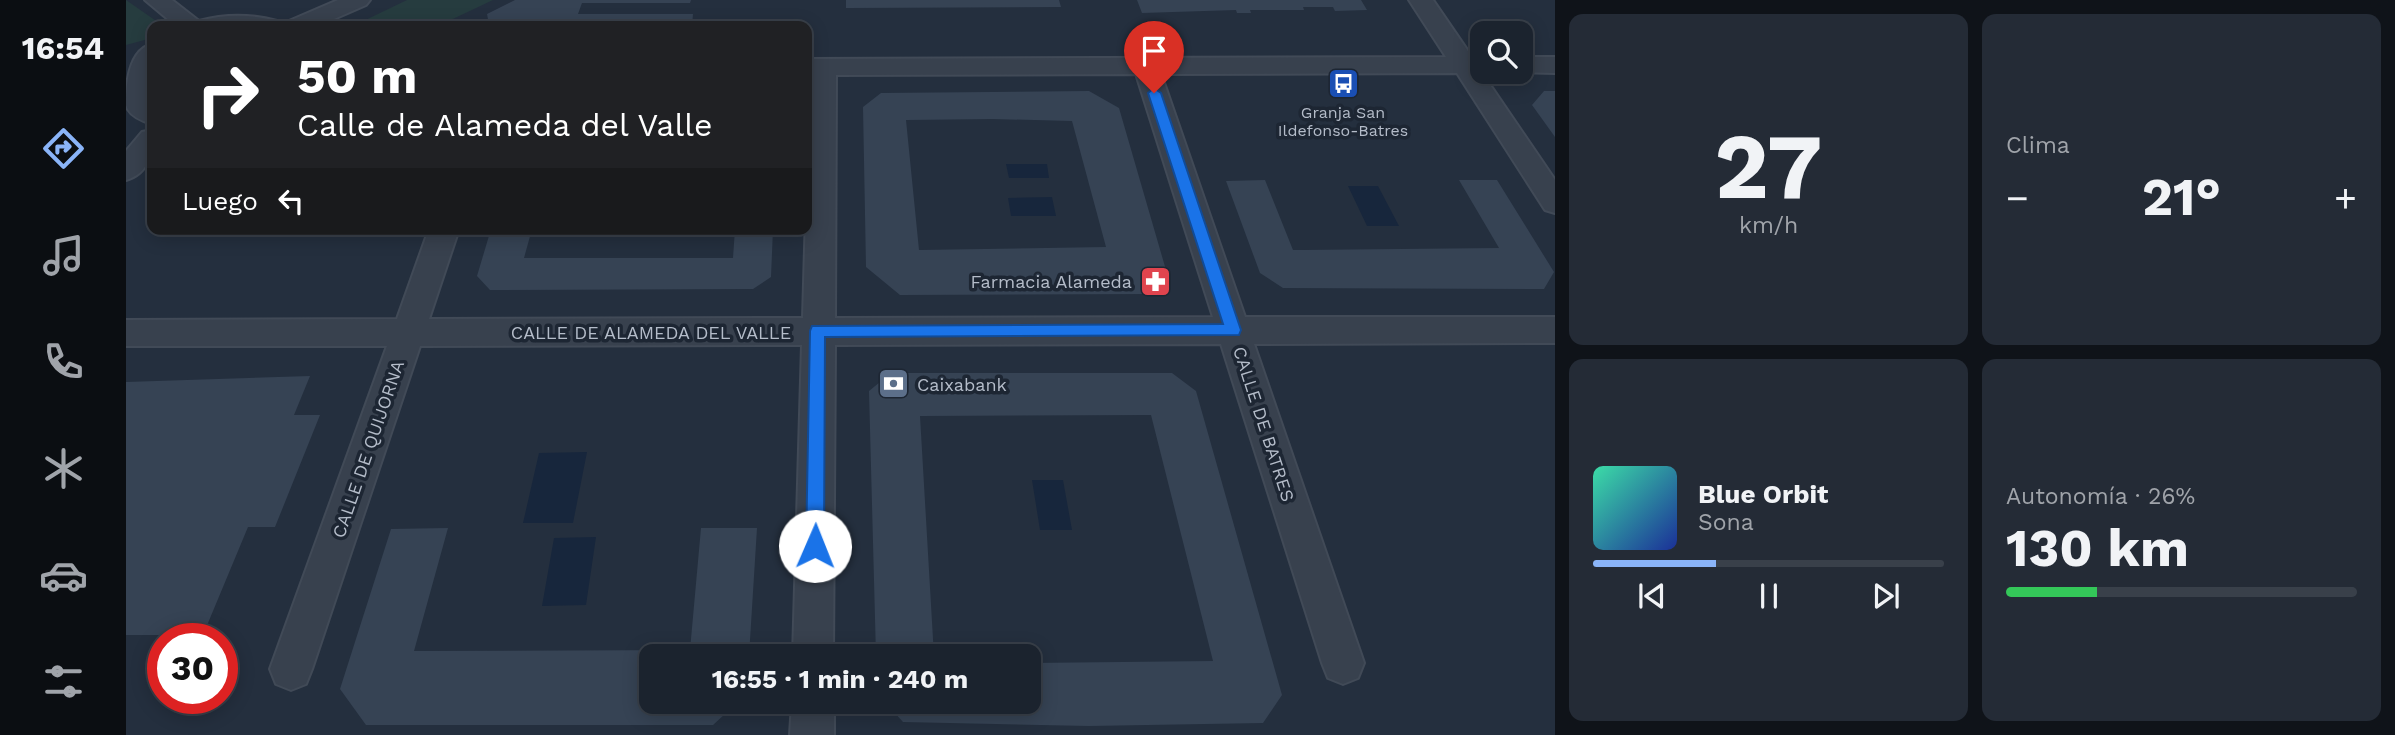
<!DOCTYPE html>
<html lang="es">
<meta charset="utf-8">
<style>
:root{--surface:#1b232e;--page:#242b36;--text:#f1f3f6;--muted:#a0a4aa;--line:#39404a;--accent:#8ab4f8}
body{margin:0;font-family:"Work Sans",sans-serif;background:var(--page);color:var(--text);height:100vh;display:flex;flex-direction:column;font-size:26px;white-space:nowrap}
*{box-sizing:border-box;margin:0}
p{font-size:23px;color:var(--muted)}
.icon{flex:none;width:38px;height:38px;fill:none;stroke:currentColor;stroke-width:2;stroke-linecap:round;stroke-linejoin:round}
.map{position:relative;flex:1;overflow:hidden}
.drawer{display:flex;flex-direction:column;gap:14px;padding:14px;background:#0f1319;width:840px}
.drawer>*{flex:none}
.guide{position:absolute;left:21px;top:21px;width:665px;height:214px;border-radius:14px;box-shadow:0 4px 18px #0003,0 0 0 2px var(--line);background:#202124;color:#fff;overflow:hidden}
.fabs{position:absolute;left:1344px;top:21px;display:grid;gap:14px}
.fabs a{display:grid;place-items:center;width:63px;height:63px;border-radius:14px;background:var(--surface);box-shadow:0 4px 18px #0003,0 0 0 2px var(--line);font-size:35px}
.speed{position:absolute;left:21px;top:623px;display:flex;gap:14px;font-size:35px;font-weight:700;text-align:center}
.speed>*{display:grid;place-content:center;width:91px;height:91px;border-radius:50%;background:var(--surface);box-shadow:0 4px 18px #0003,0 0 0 2px var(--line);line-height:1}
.speed .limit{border:10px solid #d22;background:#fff;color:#111}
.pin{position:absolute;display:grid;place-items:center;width:60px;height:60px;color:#fff;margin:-72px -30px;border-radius:50% 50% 50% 0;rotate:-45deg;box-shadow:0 0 7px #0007}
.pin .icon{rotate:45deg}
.me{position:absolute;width:77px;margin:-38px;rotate:1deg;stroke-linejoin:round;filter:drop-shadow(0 0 5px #0008)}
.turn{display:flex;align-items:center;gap:24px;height:147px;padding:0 35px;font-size:32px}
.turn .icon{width:91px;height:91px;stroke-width:2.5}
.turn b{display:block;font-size:49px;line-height:60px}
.then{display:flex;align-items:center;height:66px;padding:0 35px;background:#0003;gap:14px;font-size:26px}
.big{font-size:52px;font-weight:700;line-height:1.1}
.drawer .tile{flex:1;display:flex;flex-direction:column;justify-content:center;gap:10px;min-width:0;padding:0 24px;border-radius:14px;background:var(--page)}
.drawer .dial{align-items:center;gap:0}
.dial b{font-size:91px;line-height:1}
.song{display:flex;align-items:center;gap:21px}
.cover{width:84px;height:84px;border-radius:10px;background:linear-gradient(135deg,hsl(160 70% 55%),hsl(230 70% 35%))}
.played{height:7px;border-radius:4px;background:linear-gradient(90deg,var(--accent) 35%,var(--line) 35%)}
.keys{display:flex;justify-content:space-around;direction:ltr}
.heat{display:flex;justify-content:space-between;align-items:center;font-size:38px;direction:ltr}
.charge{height:10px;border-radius:5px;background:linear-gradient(90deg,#34c759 26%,var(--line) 0)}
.drawer .tiles{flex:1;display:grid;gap:14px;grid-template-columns:repeat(2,1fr)}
.trip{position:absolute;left:513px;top:644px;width:402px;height:70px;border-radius:14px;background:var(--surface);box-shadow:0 4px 18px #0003,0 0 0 2px var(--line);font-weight:700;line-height:70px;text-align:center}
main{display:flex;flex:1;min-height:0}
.tab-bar{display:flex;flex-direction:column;width:126px;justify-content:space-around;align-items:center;background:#0b0e12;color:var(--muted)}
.tab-bar .icon{width:49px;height:49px}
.tab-bar .active{color:var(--accent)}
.tab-bar b{font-size:32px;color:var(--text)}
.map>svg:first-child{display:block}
.green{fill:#263c3f}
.water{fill:#17263c}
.building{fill:#364354;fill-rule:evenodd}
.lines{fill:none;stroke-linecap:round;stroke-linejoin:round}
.minor-casing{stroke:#414a57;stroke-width:4}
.minor{fill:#38414e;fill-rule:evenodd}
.route{fill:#1a73e8;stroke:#114b97;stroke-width:2}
.labels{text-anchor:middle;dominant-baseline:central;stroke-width:7;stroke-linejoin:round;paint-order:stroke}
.far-poi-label{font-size:16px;fill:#b4bcc9;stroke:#1d2633}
.poi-label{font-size:18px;fill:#b4bcc9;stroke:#1d2633;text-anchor:end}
.street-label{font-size:18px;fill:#b4bcc9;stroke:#1d2633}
</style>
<main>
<nav class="tab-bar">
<b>16:54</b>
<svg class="icon active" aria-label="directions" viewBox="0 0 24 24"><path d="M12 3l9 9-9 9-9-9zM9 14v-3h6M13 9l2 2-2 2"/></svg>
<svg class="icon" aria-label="music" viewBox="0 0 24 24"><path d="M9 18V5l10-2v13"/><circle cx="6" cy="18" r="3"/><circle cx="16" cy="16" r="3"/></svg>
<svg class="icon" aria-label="phone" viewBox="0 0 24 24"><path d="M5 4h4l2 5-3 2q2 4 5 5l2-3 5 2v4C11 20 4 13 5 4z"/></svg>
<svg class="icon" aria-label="climate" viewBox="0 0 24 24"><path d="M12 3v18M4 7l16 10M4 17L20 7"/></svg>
<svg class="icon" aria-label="car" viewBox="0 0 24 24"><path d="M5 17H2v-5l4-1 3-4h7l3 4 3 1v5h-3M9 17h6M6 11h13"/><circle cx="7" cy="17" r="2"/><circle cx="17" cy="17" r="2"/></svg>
<svg class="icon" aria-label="filters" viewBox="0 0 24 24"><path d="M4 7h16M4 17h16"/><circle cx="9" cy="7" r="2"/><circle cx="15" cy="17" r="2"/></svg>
</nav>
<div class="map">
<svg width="1429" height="735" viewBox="0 0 1429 735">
<rect width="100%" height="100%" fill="#242f3e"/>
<path class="green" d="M0,0L36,25L26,26V38L0,45Z
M281,0H367L312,26H227Z"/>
<path class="water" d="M880,164H921L923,178H883Z
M1222,186H1252L1273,226H1241Z
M926,197L930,216H885L882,198Z
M461,452L447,523H397L413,453Z
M906,480H937L946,530H914Z
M470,537L460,605L416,606L428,538Z"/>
<path class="building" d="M389,0H565L564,3H456L452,14H567L566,26L363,25L361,14Z
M720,0H933L935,7L720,8Z
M1011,0H1235L1241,10L1209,11L1207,7H1177L1178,10H1124L1125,13H1111L1110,10L1016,13Z
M963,91L993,108L1042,277L1026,294L774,295L740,267L737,107L755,93ZM867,119L946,121L980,247L793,250L780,120Z
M1418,91H1429V137L1406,105Z
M1139,180L1167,250H1176L1373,248L1333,180H1371L1428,272L1418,289L1157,288L1134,273L1100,181Z
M189,229H241L240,232H189Z
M365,229H406L398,258H607L609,229H647L645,277L627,289L364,290L351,276Z
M765,373H1046L1070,391L1156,695L1137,723L963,726L777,722L759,702H903V663L1087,661L1025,415L794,416L808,656H750L743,391Z
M184,376L168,415H194L149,527H122L77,635H0V382Z
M322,528L288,651L564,650L575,528H631L623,656H525V702H612L587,725H240L214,689L265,529Z"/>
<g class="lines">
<defs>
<path id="minor" d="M19,0H46L73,21C99,14 125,14 151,21L154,26H50Z
M212,0H244L240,5L192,26H160L163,21Z
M1283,0H1307L1346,57H1356V72H1361L1356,73L1429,180V213L1419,210L1331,73L1035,74L1119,317H1429V343L1128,344L1238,663L1232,678L1217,684L1202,678L1196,663L1095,344L709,345L707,656H667L676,345L294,346L186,669L180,684L165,690L150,684L144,669L261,346H0V320L271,319L303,229H333L303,319L677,318L684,75H681V59L1320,57ZM1010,74L1087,317L709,318L710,75Z
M26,44V68L21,86L26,102V124C16,121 3,116 0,105C0,83 3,50 26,44Z
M1395,57H1429V73L1390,72H1395Z
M26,130C27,151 24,173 0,180V151L16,132Z
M666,702H708V735H664Z"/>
</defs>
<use href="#minor" class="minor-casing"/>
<use href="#minor" class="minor"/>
</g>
<path class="route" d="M1028,88L1035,93L1115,330L1113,335L699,337L698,546L695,552L689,555L683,552L680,546L684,331L686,326L1097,324L1022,93Z"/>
<defs>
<symbol id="bus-square" viewBox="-11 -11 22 22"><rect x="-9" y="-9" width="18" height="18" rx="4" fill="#1a4fb4" stroke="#1d2633"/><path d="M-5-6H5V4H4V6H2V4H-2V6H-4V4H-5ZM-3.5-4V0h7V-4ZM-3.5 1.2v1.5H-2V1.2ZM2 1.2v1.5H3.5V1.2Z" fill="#fff"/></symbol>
<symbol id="pharmacy-square" viewBox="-11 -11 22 22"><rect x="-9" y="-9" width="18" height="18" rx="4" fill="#e0444e" stroke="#1d2633"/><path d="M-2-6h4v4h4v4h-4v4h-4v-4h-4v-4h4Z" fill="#fff"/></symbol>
<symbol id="bank-square" viewBox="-11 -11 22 22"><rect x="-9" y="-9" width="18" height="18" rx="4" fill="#5c6f8a" stroke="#1d2633"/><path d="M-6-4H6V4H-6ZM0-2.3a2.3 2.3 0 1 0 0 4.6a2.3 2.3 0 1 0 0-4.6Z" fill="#fff"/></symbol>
</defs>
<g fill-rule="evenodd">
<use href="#bus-square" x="1200" y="66" width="35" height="35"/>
<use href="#pharmacy-square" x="1012" y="264" width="35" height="35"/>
<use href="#bank-square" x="750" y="366" width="35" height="35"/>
</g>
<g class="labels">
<g class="far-poi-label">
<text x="1217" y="112">Granja San<tspan x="1217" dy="18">Ildefonso-Batres</tspan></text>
</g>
<g class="poi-label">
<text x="1006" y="281">Farmacia Alameda</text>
<text x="791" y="384" text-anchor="start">Caixabank</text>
</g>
<g class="street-label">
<text x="525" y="332">CALLE DE ALAMEDA DEL VALLE</text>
<text transform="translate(1138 424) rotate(72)">CALLE DE BATRES</text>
<text transform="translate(242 449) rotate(-71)">CALLE DE QUIJORNA</text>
</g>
</g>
</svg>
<div class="fabs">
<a><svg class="icon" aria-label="search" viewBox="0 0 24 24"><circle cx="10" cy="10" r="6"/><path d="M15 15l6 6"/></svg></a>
</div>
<div class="speed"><div class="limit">30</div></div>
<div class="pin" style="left:1028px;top:93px;background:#d93025"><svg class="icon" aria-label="arrive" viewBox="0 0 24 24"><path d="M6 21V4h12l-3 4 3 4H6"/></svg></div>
<svg class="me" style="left:689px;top:546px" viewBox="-20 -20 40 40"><circle r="19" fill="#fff"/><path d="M0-13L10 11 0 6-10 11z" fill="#1a73e8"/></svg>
<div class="trip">16:55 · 1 min · 240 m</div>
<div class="guide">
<div class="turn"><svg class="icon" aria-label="right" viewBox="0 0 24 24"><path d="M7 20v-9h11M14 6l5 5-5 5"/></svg><div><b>50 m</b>Calle de Alameda del Valle</div></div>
<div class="then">Luego<svg class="icon" aria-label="left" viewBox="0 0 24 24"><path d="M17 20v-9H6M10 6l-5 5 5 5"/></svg></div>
</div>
</div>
<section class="drawer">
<div class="tiles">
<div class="tile dial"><b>27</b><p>km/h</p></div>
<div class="tile"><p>Clima</p>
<div class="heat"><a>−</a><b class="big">21°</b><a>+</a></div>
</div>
<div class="tile">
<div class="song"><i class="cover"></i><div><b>Blue Orbit</b><p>Sona</p></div></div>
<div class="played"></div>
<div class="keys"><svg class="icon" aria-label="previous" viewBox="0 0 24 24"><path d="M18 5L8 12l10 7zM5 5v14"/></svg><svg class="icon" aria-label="pause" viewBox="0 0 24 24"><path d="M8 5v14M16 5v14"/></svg><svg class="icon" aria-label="next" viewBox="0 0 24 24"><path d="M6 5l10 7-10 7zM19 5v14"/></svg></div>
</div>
<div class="tile"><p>Autonomía · 26%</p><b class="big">130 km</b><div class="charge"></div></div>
</div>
</section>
</main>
